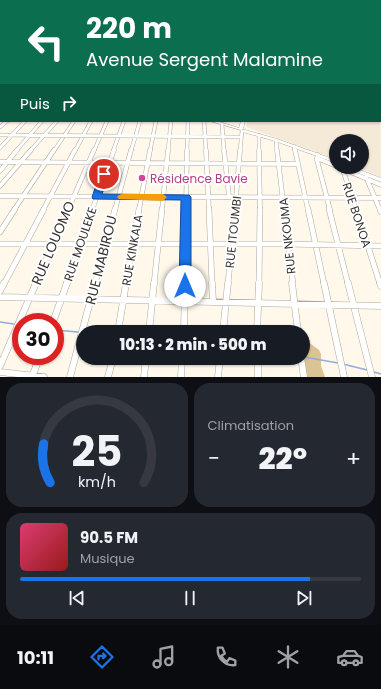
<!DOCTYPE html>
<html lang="fr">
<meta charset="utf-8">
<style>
:root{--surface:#171b24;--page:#242831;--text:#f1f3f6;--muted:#9ea1a6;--line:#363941;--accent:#1a73e8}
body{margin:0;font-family:Poppins,sans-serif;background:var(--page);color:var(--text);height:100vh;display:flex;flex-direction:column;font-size:15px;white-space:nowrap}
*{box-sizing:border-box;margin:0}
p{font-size:13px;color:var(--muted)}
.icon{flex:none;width:22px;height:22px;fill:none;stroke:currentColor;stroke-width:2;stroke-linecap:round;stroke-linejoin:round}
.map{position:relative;height:377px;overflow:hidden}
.panel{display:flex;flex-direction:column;gap:6px;padding:6px;background:#0d0f14;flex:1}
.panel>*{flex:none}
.hud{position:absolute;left:0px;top:0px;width:381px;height:122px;box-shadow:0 1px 3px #0004;background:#0b6e4f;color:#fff;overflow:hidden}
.tools{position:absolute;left:329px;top:134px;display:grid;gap:8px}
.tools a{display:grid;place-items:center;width:40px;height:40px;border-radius:50%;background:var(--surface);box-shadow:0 1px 3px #0004;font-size:20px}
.speed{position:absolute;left:12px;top:313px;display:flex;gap:8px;font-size:20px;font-weight:700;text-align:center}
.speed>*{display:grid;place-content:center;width:52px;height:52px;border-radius:50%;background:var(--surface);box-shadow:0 1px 3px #0004;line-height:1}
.speed .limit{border:6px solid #d22;background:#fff;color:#111}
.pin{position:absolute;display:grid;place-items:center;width:34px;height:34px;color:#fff;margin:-17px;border:2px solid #fff;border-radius:50%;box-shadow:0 1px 4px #0007}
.me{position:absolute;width:44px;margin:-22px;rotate:0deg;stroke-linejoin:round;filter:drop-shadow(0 0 3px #0008)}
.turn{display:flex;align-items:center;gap:14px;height:84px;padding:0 20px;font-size:18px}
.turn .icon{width:52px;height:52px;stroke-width:2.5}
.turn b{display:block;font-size:28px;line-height:34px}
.then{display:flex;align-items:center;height:38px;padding:0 20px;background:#0003;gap:8px;font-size:15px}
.big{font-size:30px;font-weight:800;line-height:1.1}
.panel .tile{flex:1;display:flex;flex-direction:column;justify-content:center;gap:6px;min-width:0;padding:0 14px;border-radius:16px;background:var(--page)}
.panel .dial{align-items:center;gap:0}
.dial svg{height:104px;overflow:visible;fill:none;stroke:var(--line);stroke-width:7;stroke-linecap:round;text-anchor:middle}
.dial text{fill:var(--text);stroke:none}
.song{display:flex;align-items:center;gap:12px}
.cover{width:48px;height:48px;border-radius:6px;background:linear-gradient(135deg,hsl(340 70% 55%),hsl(0 70% 35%))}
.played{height:4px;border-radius:2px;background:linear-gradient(90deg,var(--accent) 85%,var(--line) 85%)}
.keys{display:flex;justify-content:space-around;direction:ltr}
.heat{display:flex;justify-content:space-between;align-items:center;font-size:22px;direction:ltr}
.panel .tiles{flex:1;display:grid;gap:6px;grid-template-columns:1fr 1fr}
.tile:last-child{grid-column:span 2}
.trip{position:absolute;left:76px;top:325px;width:234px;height:40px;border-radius:20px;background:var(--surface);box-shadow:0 1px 3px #0004;font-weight:800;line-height:40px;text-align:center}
.tab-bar{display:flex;height:64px;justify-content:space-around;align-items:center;background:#090b0e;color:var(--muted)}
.tab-bar .icon{width:28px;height:28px}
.tab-bar .current{color:var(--accent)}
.tab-bar b{font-size:18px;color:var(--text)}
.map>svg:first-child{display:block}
.built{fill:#f5ead8}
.green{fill:#dbc395}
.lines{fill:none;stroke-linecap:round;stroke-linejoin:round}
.stream{stroke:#93acd8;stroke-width:1.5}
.minor-far3-casing{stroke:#afa89c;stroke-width:4}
.minor-far2-casing{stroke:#afa89c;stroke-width:5}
.minor-far1-casing{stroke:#afa89c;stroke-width:6}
.minor-casing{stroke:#afa89c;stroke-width:7}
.major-casing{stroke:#afa89c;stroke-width:1}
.minor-far3{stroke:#fff;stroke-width:3}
.minor-far2{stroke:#fff;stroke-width:4}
.minor-far1{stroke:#fff;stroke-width:5}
.minor{stroke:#fff;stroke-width:6}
.major{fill:#fff;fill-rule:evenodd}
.route{fill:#1a73e8;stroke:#114b97}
.slow{fill:#f59e0b}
.hotel-dot{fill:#d1479c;stroke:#fff;stroke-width:1.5}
.labels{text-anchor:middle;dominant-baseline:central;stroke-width:4;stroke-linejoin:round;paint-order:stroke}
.hotel-label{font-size:12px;fill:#b23c85;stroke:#fff;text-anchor:start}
.street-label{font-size:12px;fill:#36332e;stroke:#fff}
.near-street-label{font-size:14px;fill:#36332e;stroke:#fff}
</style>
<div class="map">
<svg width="381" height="377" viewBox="0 0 381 377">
<rect width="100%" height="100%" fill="#fff8eb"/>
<path class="built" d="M380,67L381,177L357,167H362V141H336V159L246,127L247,121H380Z"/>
<path class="green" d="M303,338L319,350L321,354V366L325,377H304Z"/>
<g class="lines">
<path class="stream" d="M0,322L14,324
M55,330L78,332
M304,357L338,363
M343,364L367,370
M374,372L381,374"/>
<defs>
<path id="minor-far3" d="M204,121L206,151
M222,124L224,151
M0,127L7,121
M0,135L241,137
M259,135V151
M276,140L277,151
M294,146L295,151
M0,148L25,121
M16,151L42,121
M30,151L57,121
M54,151L74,121
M75,151L91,121
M94,151L107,121
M113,151L124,121
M131,151L140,121
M150,151L156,121
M168,151L171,121
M187,151L188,121
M240,151L242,131"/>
<path id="minor-far2" d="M206,150L209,210
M224,150L229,197
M259,150L260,210
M277,150L284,210
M295,150L308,210
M318,155L317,160L330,210
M317,158L336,166
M0,162L297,164
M339,167L381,185
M342,167L356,210
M0,171L17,150
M366,177L380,210
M0,186L31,150
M0,196L381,198
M14,210L54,150
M43,210L75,150
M68,210L94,150
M92,210L114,150
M115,210L131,150
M139,210L150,150
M162,210L168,150
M186,210L187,150
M235,210L240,150"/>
<path id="minor-far1" d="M209,209L212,284
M284,209L293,284
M308,209L324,284
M329,209L348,284
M356,209L380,284
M380,209L381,212
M0,232L15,209
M0,244H286L381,246
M4,284L44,209
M36,284L68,209
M66,284L93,209
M95,284L115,209
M126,284L139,209
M154,284L162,209
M185,284L186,209
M228,284L235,209
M259,284L260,209"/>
<path id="minor" d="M212,283L213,302
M292,283L298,332
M324,283L344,377
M348,283L372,377
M380,283L381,286
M0,291L4,283
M0,297L381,306
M53,322L67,283
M118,332L126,283
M149,332L154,283
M184,332L185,283
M223,332L228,283
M257,332L259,283
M258,358V377
M301,358L304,377
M0,366L36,283
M0,372L44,377
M32,377L40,356
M70,377L95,283
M108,377L113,358
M144,377L146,358
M181,377L182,358
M218,377L220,358"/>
<path id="major" d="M0,71H1V74H0Z
M0,111H1V113H0Z
M210,121H216L239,128L241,121H245L243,129L241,130Z
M243,130H245L277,139L336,160V163L275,141L243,132Z
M346,167H352L381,178V182L346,168Z"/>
</defs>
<use href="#minor-far3" class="minor-far3-casing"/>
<use href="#minor-far2" class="minor-far2-casing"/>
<use href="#minor-far1" class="minor-far1-casing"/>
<use href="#minor" class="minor-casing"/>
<use href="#major" class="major-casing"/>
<use href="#minor-far3" class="minor-far3"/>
<use href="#minor-far2" class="minor-far2"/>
<use href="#minor-far1" class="minor-far1"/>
<use href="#minor" class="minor"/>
<use href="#major" class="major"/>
</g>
<linearGradient id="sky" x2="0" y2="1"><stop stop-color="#86b1e2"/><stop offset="0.56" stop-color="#fffcf6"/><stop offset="1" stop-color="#fffcf6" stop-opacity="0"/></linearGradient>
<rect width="381" height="120" fill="url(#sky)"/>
<path class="route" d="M104,171L109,174L102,194L189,195L191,197V286L189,290L185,292L180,290L179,286L181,200L93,199L92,197L100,174Z"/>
<path class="slow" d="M122,194H163L167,197L163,201L119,199L117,197L119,195Z"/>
<circle class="hotel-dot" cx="142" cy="178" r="4"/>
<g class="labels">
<g class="hotel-label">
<text x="150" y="178">Résidence Bavie</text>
</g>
<g class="street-label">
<text transform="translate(357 215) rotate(72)">RUE BONOA</text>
<text transform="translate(233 232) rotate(-84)">RUE ITOUMBI</text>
<text transform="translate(287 236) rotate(-96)">RUE NKOUMA</text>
<text transform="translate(80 244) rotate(-71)">RUE MOULEKE</text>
<text transform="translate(132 250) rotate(-80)">RUE KINKALA</text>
</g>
<g class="near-street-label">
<text transform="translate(53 243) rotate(-67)">RUE LOUOMO</text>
<text transform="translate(101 260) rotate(-76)">RUE MABIROU</text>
</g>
</g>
</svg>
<div class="tools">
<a><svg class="icon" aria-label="sound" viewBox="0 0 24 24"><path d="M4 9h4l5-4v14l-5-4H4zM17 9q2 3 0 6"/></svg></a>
</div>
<div class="speed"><div class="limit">30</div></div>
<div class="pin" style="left:104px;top:174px;background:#d93025"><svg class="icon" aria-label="arrive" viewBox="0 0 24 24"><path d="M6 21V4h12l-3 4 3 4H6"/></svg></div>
<svg class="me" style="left:185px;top:286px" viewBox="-20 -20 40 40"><circle r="19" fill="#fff"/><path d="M0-13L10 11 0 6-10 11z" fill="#1a73e8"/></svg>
<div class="trip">10:13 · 2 min · 500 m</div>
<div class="hud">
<div class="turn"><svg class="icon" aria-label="left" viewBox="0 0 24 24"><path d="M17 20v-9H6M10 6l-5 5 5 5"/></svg><div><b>220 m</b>Avenue Sergent Malamine</div></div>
<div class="then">Puis<svg class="icon" aria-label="right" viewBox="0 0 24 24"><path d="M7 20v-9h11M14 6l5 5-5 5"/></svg></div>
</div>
</div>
<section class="panel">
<div class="tiles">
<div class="tile dial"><svg viewBox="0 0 100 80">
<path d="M14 69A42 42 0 1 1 86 69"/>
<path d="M14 69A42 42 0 0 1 9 39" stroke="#1a73e8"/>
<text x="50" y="56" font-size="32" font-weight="700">25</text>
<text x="50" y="72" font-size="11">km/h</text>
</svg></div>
<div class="tile"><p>Climatisation</p>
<div class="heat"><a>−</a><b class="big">22°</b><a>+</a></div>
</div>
<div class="tile">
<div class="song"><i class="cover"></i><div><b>90.5 FM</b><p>Musique</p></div></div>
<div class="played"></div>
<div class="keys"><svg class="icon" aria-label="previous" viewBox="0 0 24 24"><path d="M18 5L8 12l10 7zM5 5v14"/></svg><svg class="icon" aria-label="pause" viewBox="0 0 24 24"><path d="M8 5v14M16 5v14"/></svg><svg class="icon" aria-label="next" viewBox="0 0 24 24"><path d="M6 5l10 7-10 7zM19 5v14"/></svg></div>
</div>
</div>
</section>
<nav class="tab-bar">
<b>10:11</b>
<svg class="icon current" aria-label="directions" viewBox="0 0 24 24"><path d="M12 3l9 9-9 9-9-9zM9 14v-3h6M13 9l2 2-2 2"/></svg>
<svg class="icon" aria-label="music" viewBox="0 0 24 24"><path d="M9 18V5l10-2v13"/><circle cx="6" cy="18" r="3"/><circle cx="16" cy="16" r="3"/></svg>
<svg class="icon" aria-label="phone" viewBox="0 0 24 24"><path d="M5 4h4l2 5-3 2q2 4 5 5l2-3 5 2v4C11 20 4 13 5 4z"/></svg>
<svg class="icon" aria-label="climate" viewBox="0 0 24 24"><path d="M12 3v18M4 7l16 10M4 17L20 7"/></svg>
<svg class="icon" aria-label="car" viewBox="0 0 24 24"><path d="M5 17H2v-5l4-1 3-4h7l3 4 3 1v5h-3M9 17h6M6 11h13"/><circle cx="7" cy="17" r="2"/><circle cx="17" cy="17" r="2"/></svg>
</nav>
